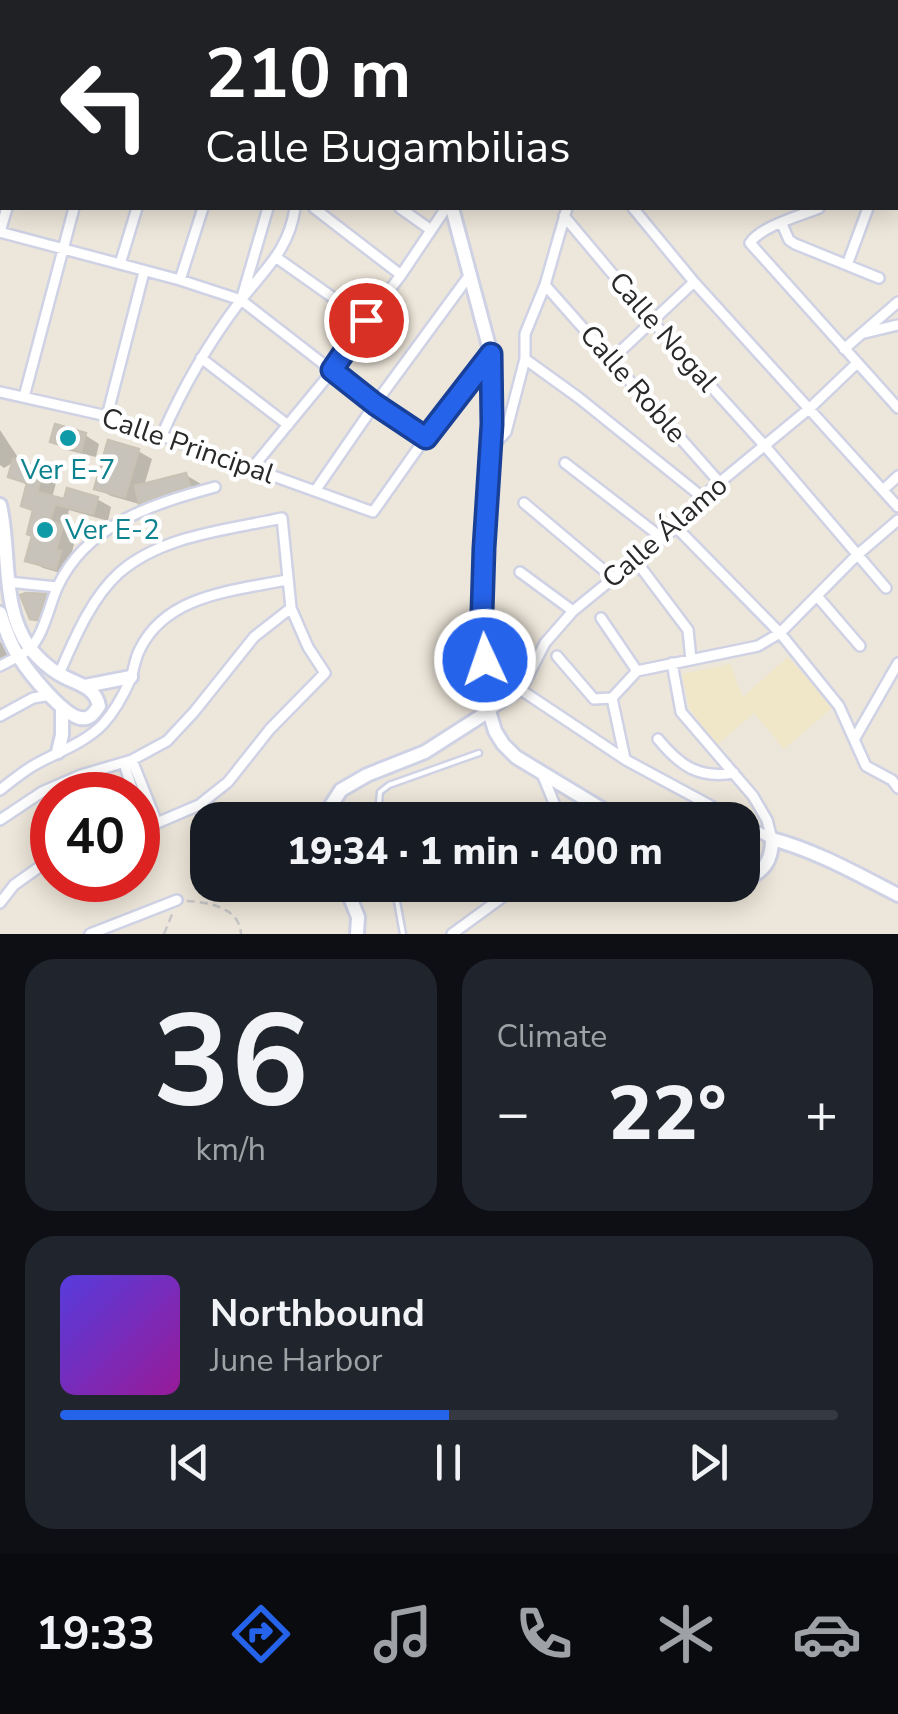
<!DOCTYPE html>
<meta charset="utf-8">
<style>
:root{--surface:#171b24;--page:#20242c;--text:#f1f3f6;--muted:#9ea1a6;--line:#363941;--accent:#2563eb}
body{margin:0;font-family:"Nunito Sans",sans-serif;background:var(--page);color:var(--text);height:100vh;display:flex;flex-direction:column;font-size:38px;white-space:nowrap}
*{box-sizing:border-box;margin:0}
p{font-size:32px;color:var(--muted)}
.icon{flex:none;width:55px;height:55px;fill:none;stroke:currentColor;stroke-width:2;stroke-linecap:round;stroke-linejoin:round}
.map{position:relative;height:934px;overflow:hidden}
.details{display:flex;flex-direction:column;gap:25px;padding:25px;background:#0d0f14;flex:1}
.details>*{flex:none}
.top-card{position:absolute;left:0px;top:0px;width:900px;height:210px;box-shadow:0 5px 25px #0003;background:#202124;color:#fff;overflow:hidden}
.speed{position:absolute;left:30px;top:772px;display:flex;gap:20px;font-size:50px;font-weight:700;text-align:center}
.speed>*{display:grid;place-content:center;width:130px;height:130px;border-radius:50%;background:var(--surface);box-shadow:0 5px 25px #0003;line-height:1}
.speed .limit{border:15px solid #d22;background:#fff;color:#111}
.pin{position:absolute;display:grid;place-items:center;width:85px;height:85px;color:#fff;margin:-42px;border:5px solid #fff;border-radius:50%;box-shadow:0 2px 10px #0007}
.me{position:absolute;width:110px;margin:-55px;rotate:357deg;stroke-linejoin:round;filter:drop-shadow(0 0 8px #0008)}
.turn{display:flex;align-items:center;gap:35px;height:210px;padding:0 40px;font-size:45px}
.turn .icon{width:130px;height:130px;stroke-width:2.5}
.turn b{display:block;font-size:70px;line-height:85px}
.big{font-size:75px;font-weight:800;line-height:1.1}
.details .tile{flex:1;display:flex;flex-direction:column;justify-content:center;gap:15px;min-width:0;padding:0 35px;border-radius:30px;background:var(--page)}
.details .dial{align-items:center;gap:0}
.dial b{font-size:130px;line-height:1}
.song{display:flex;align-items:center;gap:30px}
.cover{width:120px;height:120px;border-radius:15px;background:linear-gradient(135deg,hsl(250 70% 55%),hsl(300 70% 35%))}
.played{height:10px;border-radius:5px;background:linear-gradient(90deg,var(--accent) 50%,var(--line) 50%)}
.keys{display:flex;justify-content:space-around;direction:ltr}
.heat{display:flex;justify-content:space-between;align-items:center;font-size:55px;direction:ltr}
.details .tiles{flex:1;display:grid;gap:25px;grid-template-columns:1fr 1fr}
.tile:last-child{grid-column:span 2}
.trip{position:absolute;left:190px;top:802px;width:570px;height:100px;border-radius:30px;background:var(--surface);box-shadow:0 5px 25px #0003;font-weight:800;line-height:100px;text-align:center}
.dock{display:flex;height:160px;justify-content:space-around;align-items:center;background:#090b0e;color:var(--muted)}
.dock .icon{width:70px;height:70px}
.dock .active{color:var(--accent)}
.dock b{font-size:45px;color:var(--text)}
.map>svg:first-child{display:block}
.education{fill:#f0e6c8}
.shadow{fill:#0003}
.building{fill:#c8c3ba;stroke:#c8c2b4;stroke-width:2.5}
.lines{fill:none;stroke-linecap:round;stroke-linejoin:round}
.lane-casing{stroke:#cfd2e4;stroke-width:9}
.street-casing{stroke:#cfd2e4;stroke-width:14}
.secondary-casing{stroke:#cfd2e4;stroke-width:18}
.path{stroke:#c7c7c7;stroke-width:2.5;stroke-dasharray:8 5;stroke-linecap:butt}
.lane{stroke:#fff;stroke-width:4}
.street{stroke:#fff;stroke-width:9}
.secondary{stroke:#fff;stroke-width:12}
.route-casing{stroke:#184099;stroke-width:25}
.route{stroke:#2563eb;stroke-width:18}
.culture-dot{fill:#0f9aa8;stroke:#fff;stroke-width:4}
.labels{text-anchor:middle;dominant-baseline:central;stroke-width:9;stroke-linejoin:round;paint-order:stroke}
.street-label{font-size:28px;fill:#292929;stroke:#fff}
.culture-label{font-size:28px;fill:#0d838f;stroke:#fff}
</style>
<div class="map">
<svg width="898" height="934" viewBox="0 0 898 934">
<rect width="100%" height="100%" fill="#ede6da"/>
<path class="education" d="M788,657L833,707L784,749L754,713L716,746L690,709L682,674L731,664L737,683L743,697Z"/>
<path class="shadow" d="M0,430L19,459L4,468L0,465Z
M85,435L99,444L96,457L67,450L53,441Z
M138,451L152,459L144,486L186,475L201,484L203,494L156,510L140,501L139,504L111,496L96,488Z
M43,470L57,479L52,498L65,502L97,499L111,507L108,521L69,510L65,529L76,536L70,560L75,562L71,576L43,568L28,560L34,536L35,512L24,505L29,486L11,476Z
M26,595L45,597L51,600L43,622L32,618Z
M0,642L5,645L15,662L0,671Z"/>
<path class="building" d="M55,424L86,433L81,451L50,442Z
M108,440L139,449L125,497L94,489Z
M13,459L44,468L37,492L64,499L67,488L98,497L93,514L55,504L50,521L63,525L56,550L61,551L56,569L25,561L32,536L27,534L33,510L21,506L27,483L8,477Z
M186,473L190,486L139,504L135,486Z
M26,593L46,594L37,620L30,619L20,595Z"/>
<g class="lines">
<defs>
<path id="lane" d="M382,820L379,803L380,792L389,785L479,753
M394,885L403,934"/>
<path id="street" d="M485,0V2
M551,0V2
M760,0L761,2
M830,0L832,2
M88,2L90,0
M166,2L168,0
M256,2L258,0
M343,2L345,0
M422,2L423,0
M613,2V0
M620,2L623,0
M735,2L737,0
M883,2L886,0
M898,120V119
M314,208L401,275
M400,208L431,230
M633,208L694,282L898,507
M819,208C800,216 761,226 750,243L898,408
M564,216L652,321L764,445L886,588
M782,224L789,240L795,244L879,278
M0,232L180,280L241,300L375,404L426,437
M0,232L7,208
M277,258L366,321
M120,264L137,208
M847,265L868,208
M180,280L203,208
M545,285L720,483
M242,297L268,208
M864,333L898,325
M844,349L898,302
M201,358L288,425
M525,359L579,398L702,497
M612,359L694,282
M0,392L107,416L373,512L426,437L489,356
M24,397L74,208
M107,416L144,272
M162,435C183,387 209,342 241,300C265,269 289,250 295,208
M491,448L506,432L525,359V334L545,285L567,208
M565,463L662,538
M253,467L333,370L366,321L401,275L446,208
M883,490L898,476
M315,491L375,404L469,276
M524,503L613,578
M676,527L780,633L839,706L866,766L892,780L898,788
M636,561L688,630L691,660
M520,572L573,611
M8,582L57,587
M817,596L860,646
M601,618L637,671
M557,656L594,699L612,698
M672,663L681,712L753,796L767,820L772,839
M0,666C9,661 19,657 27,651C43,639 49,606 57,588C86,524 153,504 215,487
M59,674C74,640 91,598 119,573C162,535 228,530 282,518L291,608L308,647L325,673L270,729L228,782L199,805L157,823L138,828
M521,690L626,760L737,820
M612,698L637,671L758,646L780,633L856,556L898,520
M612,698L625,759
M489,711L521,690L545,643L573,611L676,527L702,497L810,408L856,364
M0,716L33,698L51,695
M855,738L898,663
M658,739C680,766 699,779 734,773
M132,760L157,823
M124,763L134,795
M543,776L554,803L557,820
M0,790C10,782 20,774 31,767C54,753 84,744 103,724C115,711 124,694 131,678C134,669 135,658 140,649C167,594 234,591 286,580
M138,805L145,827
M0,820L42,792L81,775L132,760L167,741L194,712L254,637L291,608
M742,823L772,839
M0,903L14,885L52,858
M90,934L177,900
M452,934L519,885"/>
<path id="secondary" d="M380,0L383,2
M403,0L406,2
M9,2L10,0
M0,17L2,14
M452,208L491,354L492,424L484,548L483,612L489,711L495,731L503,744L516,757L620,820
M0,505C11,551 0,607 30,648C37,657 49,668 59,674C75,684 95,685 99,706C94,713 90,720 80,718C62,714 29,673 19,657C10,644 5,628 0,613
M85,686L131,677
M58,752L62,735V707
M328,820L330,807L341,790L367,775L425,752L489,711
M742,880C764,873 772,861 772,839C817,851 857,874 898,895
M345,885L358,917L357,934"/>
</defs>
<use href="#lane" class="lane-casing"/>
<use href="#street" class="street-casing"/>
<use href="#secondary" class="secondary-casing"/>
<path class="path" d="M187,901C209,902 240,908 241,934
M164,934L173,912"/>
<use href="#lane" class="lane"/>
<use href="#street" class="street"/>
<use href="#secondary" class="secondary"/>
</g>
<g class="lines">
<defs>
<path id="route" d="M366,320L332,370L375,404L426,438L491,354L492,424L484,548L482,612L485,660"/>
</defs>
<use href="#route" class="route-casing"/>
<use href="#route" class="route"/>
</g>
<g class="culture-dot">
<circle cx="68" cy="438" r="10"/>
<circle cx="45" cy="530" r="10"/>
</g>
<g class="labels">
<g class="street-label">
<text transform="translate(663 332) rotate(49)">Calle Nogal</text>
<text transform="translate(633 384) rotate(49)">Calle Roble</text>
<text transform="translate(188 446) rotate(19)">Calle Principal</text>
<text transform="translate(665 532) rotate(-41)">Calle Álamo</text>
</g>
<g class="culture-label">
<text x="68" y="470">Ver E-7</text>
<text x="65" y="530" text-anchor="start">Ver E-2</text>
</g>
</g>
</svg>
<div class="speed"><div class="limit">40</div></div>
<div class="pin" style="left:366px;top:320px;background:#d93025"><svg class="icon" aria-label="arrive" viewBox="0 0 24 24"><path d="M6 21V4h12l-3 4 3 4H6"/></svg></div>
<svg class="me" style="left:485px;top:660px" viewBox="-20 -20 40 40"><circle r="17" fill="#2563eb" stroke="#fff" stroke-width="3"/><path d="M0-11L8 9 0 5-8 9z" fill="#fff"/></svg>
<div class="trip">19:34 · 1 min · 400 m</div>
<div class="top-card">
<div class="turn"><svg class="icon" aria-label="left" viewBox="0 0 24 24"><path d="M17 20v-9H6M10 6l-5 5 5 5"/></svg><div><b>210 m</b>Calle Bugambilias</div></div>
</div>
</div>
<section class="details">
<div class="tiles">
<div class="tile dial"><b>36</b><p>km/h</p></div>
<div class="tile"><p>Climate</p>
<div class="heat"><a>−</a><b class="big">22°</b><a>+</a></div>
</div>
<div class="tile">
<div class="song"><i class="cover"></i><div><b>Northbound</b><p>June Harbor</p></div></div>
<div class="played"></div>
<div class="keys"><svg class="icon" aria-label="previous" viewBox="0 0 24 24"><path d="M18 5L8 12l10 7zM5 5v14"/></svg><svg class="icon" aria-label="pause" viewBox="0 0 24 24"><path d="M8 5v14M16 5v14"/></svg><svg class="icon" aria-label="next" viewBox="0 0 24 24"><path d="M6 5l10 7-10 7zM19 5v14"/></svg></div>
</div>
</div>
</section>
<nav class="dock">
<b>19:33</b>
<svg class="icon active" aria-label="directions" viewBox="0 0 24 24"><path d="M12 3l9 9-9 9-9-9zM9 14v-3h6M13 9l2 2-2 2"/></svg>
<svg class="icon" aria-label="music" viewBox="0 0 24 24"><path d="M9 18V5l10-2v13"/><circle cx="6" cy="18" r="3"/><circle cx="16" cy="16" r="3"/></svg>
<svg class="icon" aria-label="phone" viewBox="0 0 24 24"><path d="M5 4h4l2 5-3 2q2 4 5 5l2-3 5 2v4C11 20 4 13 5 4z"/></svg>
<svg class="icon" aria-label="climate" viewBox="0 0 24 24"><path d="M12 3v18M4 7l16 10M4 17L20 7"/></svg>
<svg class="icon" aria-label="car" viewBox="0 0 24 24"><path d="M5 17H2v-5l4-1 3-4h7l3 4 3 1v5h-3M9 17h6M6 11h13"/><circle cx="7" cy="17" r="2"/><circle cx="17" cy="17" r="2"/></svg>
</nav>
